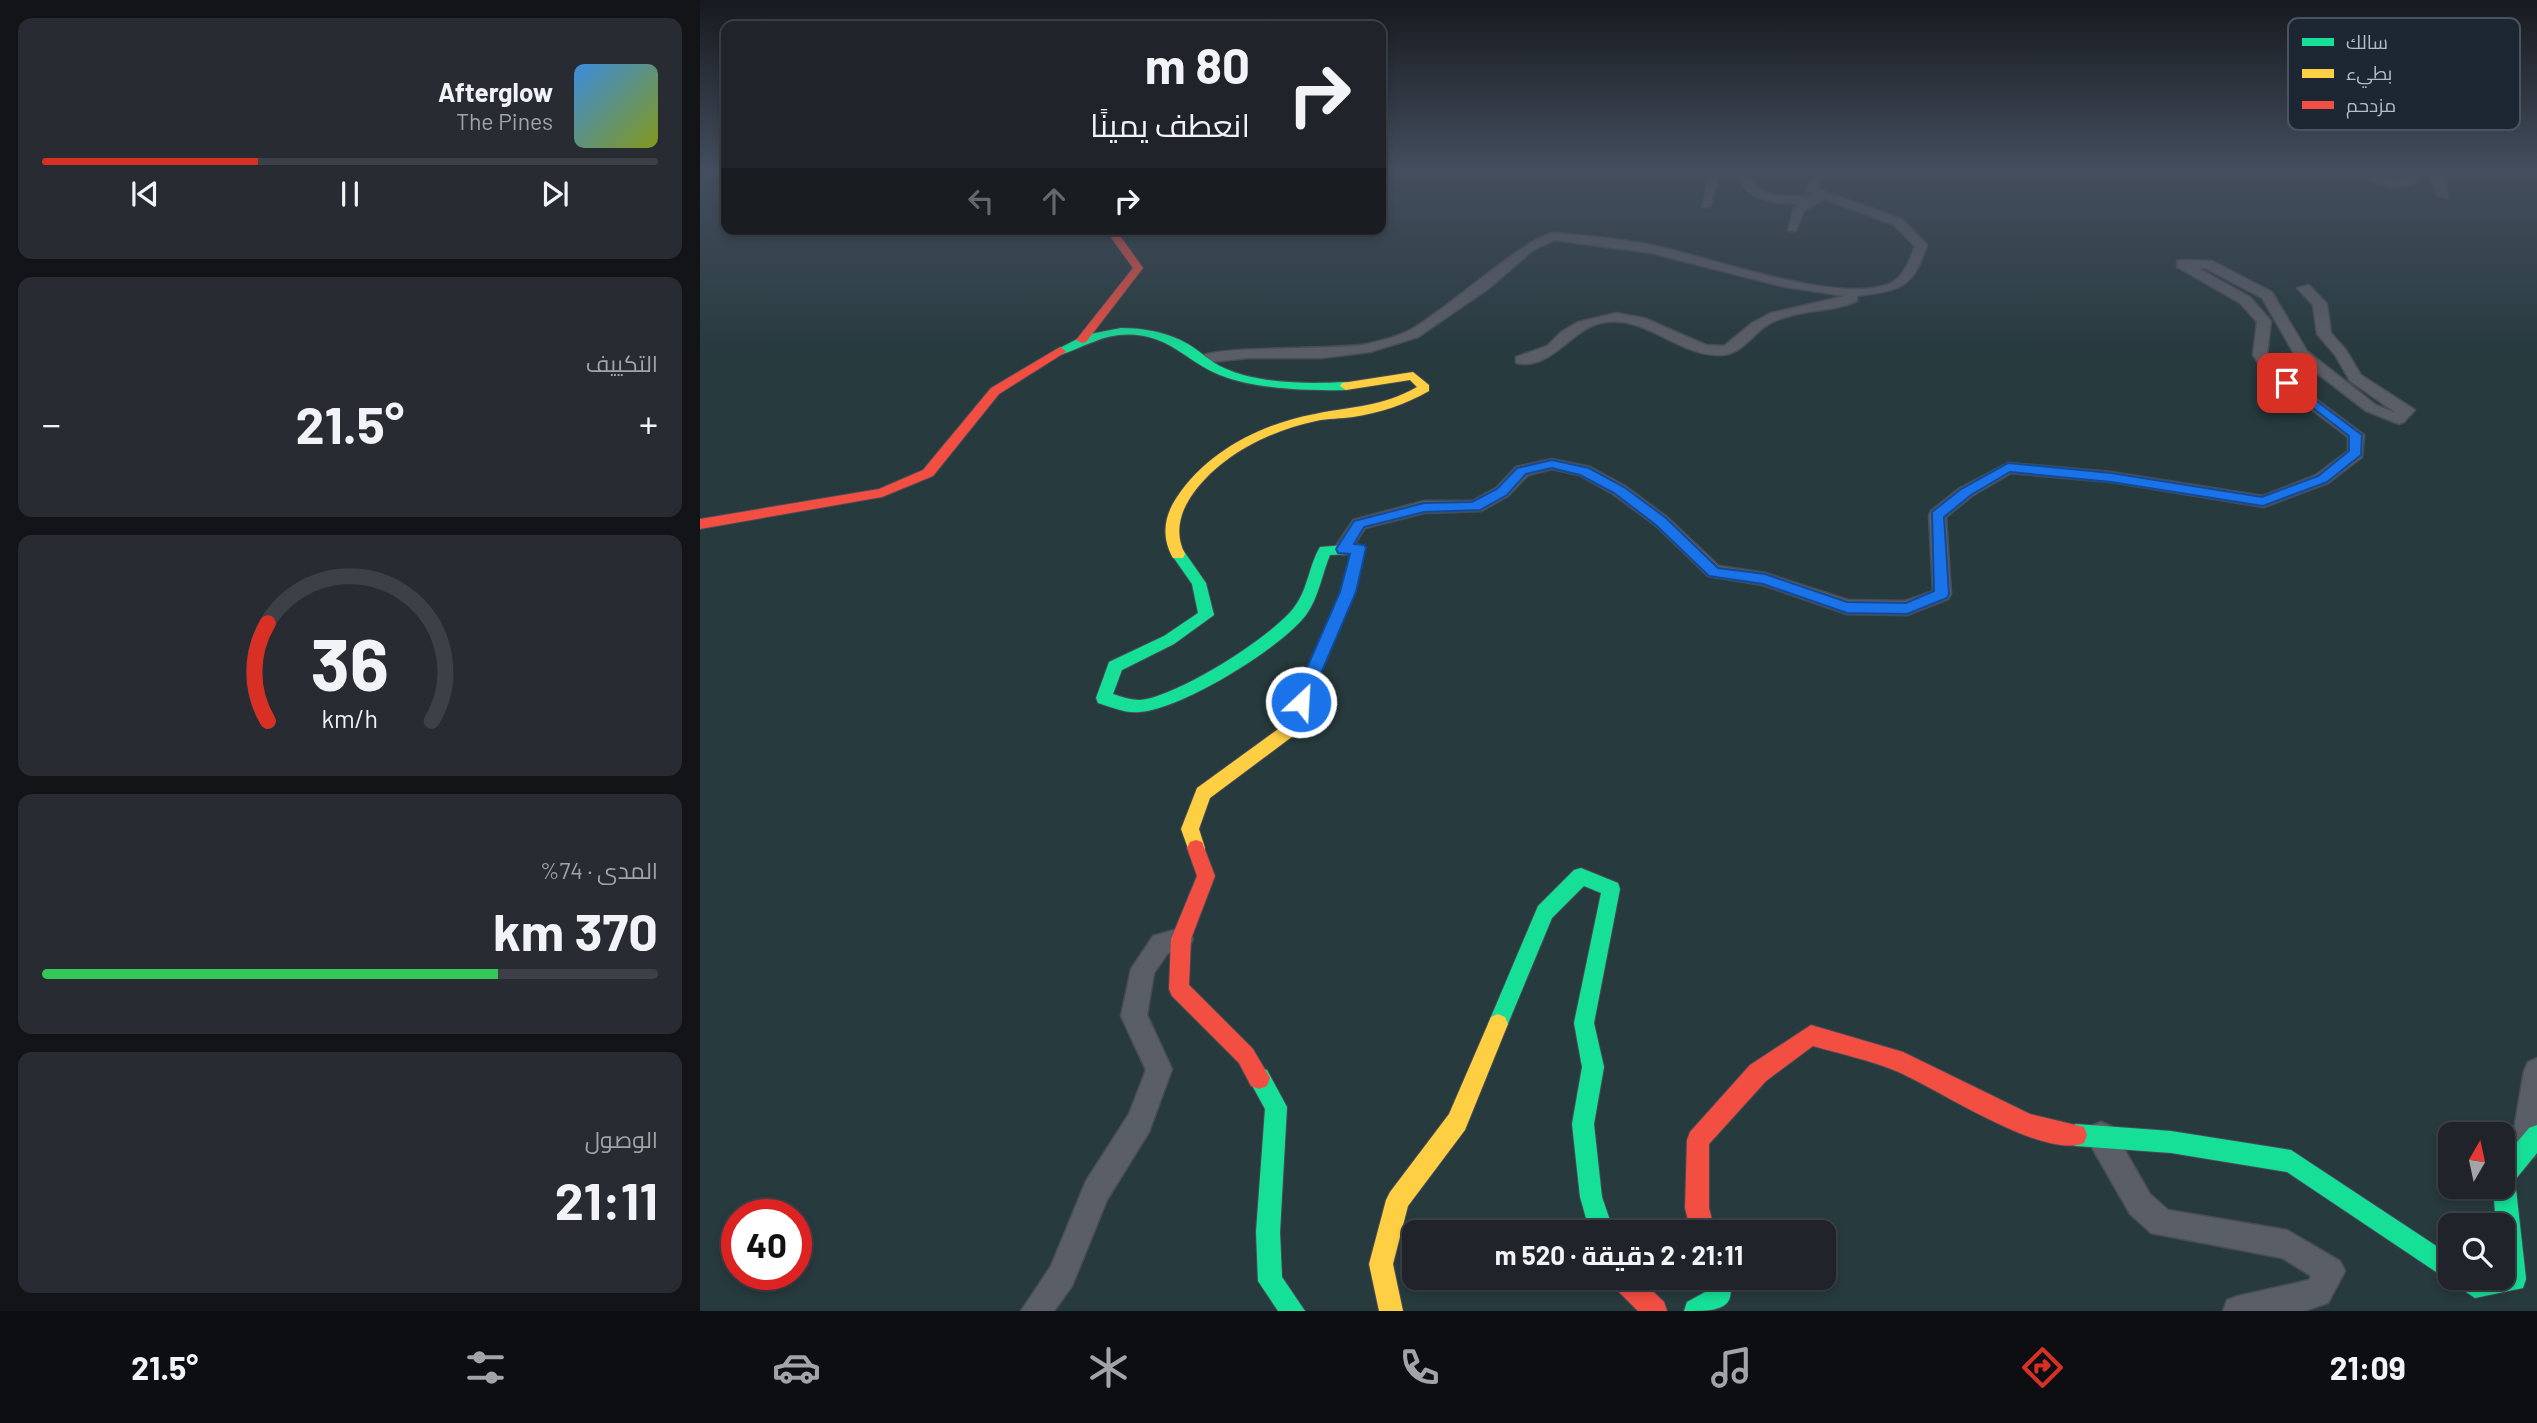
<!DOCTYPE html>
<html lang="ar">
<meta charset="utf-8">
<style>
:root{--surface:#20242a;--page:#282c32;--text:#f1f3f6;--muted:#a2a4a8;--line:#3d4147;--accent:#d93025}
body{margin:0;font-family:Barlow,Cairo,sans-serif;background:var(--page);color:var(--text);direction:rtl;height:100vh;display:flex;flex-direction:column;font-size:26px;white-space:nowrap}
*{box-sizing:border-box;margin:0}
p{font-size:23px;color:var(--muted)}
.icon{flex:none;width:38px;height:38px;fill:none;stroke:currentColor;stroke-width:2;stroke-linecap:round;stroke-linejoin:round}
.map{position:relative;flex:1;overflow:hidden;direction:ltr}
.panel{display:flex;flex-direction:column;gap:18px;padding:18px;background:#121417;width:700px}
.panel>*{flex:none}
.banner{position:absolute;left:21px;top:21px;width:665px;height:214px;border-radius:14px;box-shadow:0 4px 10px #0003,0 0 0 2px var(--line);direction:rtl;background:#20242a;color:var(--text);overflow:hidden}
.needle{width:46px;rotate:9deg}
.controls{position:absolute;left:1738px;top:1122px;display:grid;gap:14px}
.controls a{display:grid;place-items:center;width:77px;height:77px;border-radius:14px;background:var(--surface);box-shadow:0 4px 10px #0003,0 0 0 2px var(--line);font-size:35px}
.speed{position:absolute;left:21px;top:1199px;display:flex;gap:14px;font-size:35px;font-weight:700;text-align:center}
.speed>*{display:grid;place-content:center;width:91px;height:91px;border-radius:50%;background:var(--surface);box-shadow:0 4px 10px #0003,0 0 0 2px var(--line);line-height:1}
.speed .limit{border:10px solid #d22;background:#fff;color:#111}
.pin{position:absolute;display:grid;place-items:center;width:60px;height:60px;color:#fff;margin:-30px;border-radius:14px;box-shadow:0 4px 10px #0006}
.me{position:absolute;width:77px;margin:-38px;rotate:25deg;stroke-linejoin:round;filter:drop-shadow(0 0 5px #0008)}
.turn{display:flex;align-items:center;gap:24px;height:147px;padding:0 21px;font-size:32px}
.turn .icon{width:91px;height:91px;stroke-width:2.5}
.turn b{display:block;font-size:49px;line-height:60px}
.lanes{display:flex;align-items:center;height:66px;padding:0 21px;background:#0003;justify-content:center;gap:35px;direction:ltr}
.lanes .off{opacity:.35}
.big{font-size:52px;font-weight:700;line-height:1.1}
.panel .widget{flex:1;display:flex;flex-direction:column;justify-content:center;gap:10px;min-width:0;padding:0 24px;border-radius:14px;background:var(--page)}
.panel .dial{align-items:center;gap:0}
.dial svg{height:182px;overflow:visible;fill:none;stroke:var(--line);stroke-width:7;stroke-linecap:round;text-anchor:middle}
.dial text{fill:var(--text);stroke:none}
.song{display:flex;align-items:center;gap:21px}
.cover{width:84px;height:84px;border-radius:10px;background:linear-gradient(135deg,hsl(210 70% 55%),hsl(70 70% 35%))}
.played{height:7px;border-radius:4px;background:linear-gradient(90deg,var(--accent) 35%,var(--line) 35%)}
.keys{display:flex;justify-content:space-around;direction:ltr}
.heat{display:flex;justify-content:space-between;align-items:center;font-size:38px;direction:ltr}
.charge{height:10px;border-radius:5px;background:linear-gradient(90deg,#34c759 74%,var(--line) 0)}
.trip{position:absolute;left:702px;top:1220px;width:434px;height:70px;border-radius:14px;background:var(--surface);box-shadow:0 4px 10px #0003,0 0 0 2px var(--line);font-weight:700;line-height:70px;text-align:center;direction:rtl}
.tabs{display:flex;height:112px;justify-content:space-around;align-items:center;background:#0d0e11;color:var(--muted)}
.tabs .icon{width:49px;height:49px}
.tabs .current{color:var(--accent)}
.tabs b{font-size:32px;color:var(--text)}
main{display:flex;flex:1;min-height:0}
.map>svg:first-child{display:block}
.green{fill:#273a3e;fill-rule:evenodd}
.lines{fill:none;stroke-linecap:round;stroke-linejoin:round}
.street-casing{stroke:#484c55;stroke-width:3}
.fast-casing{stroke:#484c55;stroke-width:2}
.slow-casing{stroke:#484c55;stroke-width:2}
.jam-casing{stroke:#484c55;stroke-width:2}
.street{fill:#5a5e66;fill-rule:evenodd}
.fast{fill:#16e098;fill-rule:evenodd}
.slow{fill:#ffcf43;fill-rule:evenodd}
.jam{fill:#f24e42;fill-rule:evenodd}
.route{fill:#1a73e8;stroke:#114b97;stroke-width:2}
.key{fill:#1d2633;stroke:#4a5360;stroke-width:2}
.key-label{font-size:19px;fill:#b4bcc9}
</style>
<main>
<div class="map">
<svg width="1837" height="1311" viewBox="0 0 1837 1311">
<rect width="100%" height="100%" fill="#2a3038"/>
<path class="green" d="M0,172H26V229H681V172H1837V1311H0ZM1750,1134H1802V1186H1750ZM37,1214H96V1274H37ZM1750,1225H1802V1278H1750ZM714,1232H1124V1278H714Z"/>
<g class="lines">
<defs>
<path id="street" d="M1027,172L1019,177L1010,207H1002L1010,173Z
M1037,172H1047C1056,199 1088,198 1113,195L1106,191L1112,173L1131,172L1121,177L1118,189L1202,219L1227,245C1213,289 1200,290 1157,296V301L1147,305C1122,312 1092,311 1069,324C1050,335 1042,357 1016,355C974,353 943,313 900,323C870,331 850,371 816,363V357L847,346L861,332L878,322L916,313L944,318L1006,345L1024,346L1052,323L1071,313L1145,296L1085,287L951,253L854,240L832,251L788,289L718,337L670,352L622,358H548L502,363L495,359C511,344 635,351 667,344C680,341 696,337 708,331C740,316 831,231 856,233C887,236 920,239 951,245C1007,256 1137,305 1189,284C1204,278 1210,259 1215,246L1194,225L1124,199L1104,211L1096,231H1088L1093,209L1099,204C1074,204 1043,200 1037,172Z
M1666,172H1677L1680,177L1694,181L1706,179L1712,172H1724L1714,184L1694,187L1672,181Z
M1734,172H1745L1748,198L1738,196L1732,183Z
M1482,260L1512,261L1572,292L1607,351L1676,405L1696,413L1650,381L1635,355L1617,334L1613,305L1597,288L1609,285L1627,304L1631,333L1646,350L1661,375L1715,410L1704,422L1699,424L1666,411L1596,357L1562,298L1505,268H1498L1550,297L1571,321L1567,355L1577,370L1664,435L1662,457L1628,483L1564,507L1411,482L1311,473L1272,496L1246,517L1251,594L1248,599L1207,615L1147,614L1063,585L1008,576L955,525L913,494L879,475L852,469L828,475L808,496L781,511L724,513L665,528L649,553L643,555L634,549L653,520L724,501H772L796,488L816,467L852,459L890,467L925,486L967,517L1019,566L1065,573L1148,600L1205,601L1233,591L1229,515L1231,511L1260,488L1308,463L1411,472L1563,496L1616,475L1648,451V437L1567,376L1553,355L1557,322L1540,303L1477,267V261Z
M481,928L489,931L493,939L489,947L468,953L454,973L447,1015L472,1069L449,1132L407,1200L372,1286L354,1311H321L351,1266L386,1181L429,1114L446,1070L421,1016L431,969L453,936Z
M1837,1058V1151L1835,1157L1825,1161L1815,1157L1811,1147L1824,1071L1828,1062Z
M1401,1122L1411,1126L1450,1194L1468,1210L1587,1230L1640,1261L1645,1271L1628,1303L1604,1311H1523L1527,1300L1538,1296L1609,1280L1611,1276L1582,1258L1451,1233L1430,1214L1391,1146L1387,1136L1391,1126Z"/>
<path id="fast" d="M421,328C444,328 467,332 488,344C500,351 510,362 524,368C559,384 608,384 646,382L652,386L646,390C607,391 548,389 513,372C486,359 469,338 437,335C405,332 388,346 360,355L354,351L385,335Z
M658,544L665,549L657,579L652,580L645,575L650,554L630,555C622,574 619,597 606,615C581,648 482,709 440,712C427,714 411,707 398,703L396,698L409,662L464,636L498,613L492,584L471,554L473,550H483L506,583L514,615L474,644L422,670L413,694C422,697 431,700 440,700C476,697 574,636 595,606C608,589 609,565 620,547Z
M881,868L918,883L920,889L894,1023L904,1067L894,1124L902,1197L914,1232H890L880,1197L872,1124L882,1067L874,1023L901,893L884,886L852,918L805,1031L798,1034L791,1031L788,1024L838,906L874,870Z
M559,1067L567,1070L587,1107L580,1232L582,1277L605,1311H578L558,1281L556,1232L565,1109L548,1078L551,1070Z
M1376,1124L1471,1131L1591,1150L1750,1255V1278H1802V1225H1796L1793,1186H1802V1160L1829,1128L1837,1125V1153L1815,1180L1826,1279L1823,1288L1775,1298L1587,1172L1471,1153L1376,1146L1368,1143L1365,1135L1368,1127Z
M1004,1278H1028C1039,1311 1015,1311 984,1311L987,1302L1007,1291Z"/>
<path id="slow" d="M713,372L729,385V391C706,404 680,413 653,417C641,419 628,418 616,421C568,431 517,457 490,498C479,515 475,535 485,554L483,558H473C461,537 464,516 477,497C508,451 561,424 615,414C653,406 682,407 717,387L710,380L646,390L640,386L642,383Z
M652,570L659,575L655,592L593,736L510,798L499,829L505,848L502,854L496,856L490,854L481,829L497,788L581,727L641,592L645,575Z
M798,1014L805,1017L808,1024L765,1130L708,1206L693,1264L703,1311H679L669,1264L686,1200L690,1192L749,1114L791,1017Z"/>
<path id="jam" d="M405,229H415L443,268L386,342L382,343L376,340L433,268Z
M360,347L366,351L364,353L299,394L233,476L182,497L0,529V519L179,489L223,470L291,388Z
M496,840L502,842L515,876L491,939L489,985L553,1049L570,1078L567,1086L559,1089L551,1086L539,1063L472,996L469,989L471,939L497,876L487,848L490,842Z
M1111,1025L1203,1052L1330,1114L1384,1127L1387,1135L1384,1143C1343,1160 1237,1088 1196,1071C1169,1060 1141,1054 1113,1046L1066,1081L1009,1144V1208L1015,1232H991L985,1208L987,1140L990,1132L1050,1065Z
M911,1278H939L964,1302L967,1311H938L914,1287Z"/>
</defs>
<use href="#street" class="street-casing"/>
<use href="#fast" class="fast-casing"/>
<use href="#slow" class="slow-casing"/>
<use href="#jam" class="jam-casing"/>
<use href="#street" class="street"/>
<use href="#fast" class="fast"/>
<use href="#slow" class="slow"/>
<use href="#jam" class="jam"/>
</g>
<linearGradient id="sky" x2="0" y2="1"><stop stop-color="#171a1f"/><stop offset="0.48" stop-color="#444e5e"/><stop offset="1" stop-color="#444e5e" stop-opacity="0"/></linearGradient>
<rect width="1837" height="355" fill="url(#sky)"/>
<path class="route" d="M1587,379L1662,435L1661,455L1627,482L1563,506L1411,482L1310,472L1271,495L1244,517L1249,594L1247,598L1207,614L1147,613L1063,584L1009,576L956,525L914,493L880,475L852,468L826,474L807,495L780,510L724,512L664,527L654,544L664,545L666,548L656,592L607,706L601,708L592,702L640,592L650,554L638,553L636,549L654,521L724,503L772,502L797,489L817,468L852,460L889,468L924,487L966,518L1018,568L1065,574L1147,602L1206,603L1234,591L1232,512L1261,489L1308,463L1411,473L1562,497L1618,476L1649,451V436L1583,385L1581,383Z"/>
<rect x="1588" y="18" width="232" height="112" rx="10" class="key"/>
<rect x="1602" y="38" width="32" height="8" fill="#16e098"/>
<rect x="1602" y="69" width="32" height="9" fill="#ffcf43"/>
<rect x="1602" y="101" width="32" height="8" fill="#f24e42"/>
<g class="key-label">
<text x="1646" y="49">سالك</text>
<text x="1646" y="80">بطيء</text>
<text x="1646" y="112">مزدحم</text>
</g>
</svg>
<div class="controls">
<a><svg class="needle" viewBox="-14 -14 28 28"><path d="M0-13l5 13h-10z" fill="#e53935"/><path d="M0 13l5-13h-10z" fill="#a2a4a8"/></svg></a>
<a><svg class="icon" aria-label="search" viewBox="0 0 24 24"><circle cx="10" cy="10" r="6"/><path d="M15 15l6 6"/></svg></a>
</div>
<div class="speed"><div class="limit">40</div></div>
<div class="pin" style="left:1587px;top:383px;background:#d93025"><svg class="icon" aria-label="arrive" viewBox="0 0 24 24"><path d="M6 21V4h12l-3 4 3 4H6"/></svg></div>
<svg class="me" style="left:601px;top:702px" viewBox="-20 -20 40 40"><circle r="17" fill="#1a73e8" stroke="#fff" stroke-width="3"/><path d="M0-11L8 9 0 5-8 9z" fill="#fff"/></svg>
<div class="trip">21:11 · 2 دقيقة · 520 m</div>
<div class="banner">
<div class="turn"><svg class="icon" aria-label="right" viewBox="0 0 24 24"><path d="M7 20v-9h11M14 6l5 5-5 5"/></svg><div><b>80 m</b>انعطف يمينًا</div></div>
<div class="lanes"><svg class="icon off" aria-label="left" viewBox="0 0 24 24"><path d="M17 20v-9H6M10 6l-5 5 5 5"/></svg><svg class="icon off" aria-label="ahead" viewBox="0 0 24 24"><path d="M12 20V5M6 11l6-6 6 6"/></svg><svg class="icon" aria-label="right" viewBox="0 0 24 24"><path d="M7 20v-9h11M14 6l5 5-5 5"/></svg></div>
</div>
</div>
<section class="panel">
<div class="widget">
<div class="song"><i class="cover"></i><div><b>Afterglow</b><p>The Pines</p></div></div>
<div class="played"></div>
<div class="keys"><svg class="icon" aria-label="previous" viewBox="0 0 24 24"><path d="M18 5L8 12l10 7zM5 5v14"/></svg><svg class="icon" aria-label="pause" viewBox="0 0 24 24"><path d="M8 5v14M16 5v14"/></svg><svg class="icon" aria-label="next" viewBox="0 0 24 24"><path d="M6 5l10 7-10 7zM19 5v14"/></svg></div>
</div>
<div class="widget"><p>التكييف</p>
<div class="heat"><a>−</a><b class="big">21.5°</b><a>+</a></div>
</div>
<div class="widget dial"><svg viewBox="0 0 100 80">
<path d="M14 69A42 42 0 1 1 86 69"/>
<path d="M14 69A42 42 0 0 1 14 26" stroke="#d93025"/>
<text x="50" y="56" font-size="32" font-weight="700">36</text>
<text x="50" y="72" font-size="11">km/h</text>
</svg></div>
<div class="widget"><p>المدى · 74%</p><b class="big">370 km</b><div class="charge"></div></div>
<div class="widget"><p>الوصول</p><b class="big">21:11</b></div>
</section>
</main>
<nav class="tabs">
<b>21:09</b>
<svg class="icon current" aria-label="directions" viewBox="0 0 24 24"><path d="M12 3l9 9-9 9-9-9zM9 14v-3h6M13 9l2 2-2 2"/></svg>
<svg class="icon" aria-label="music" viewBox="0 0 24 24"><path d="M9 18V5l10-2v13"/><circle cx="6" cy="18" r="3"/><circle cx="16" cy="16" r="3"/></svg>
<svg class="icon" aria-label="phone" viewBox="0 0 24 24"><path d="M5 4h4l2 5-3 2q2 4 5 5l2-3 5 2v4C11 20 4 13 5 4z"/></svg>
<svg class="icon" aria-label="climate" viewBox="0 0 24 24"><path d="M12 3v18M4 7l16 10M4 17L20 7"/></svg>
<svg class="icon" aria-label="car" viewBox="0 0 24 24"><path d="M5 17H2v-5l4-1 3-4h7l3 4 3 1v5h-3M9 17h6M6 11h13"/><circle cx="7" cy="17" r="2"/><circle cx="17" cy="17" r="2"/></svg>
<svg class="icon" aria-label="filters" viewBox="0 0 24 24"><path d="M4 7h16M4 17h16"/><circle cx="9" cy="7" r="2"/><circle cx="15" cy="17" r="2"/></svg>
<b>21.5°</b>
</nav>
